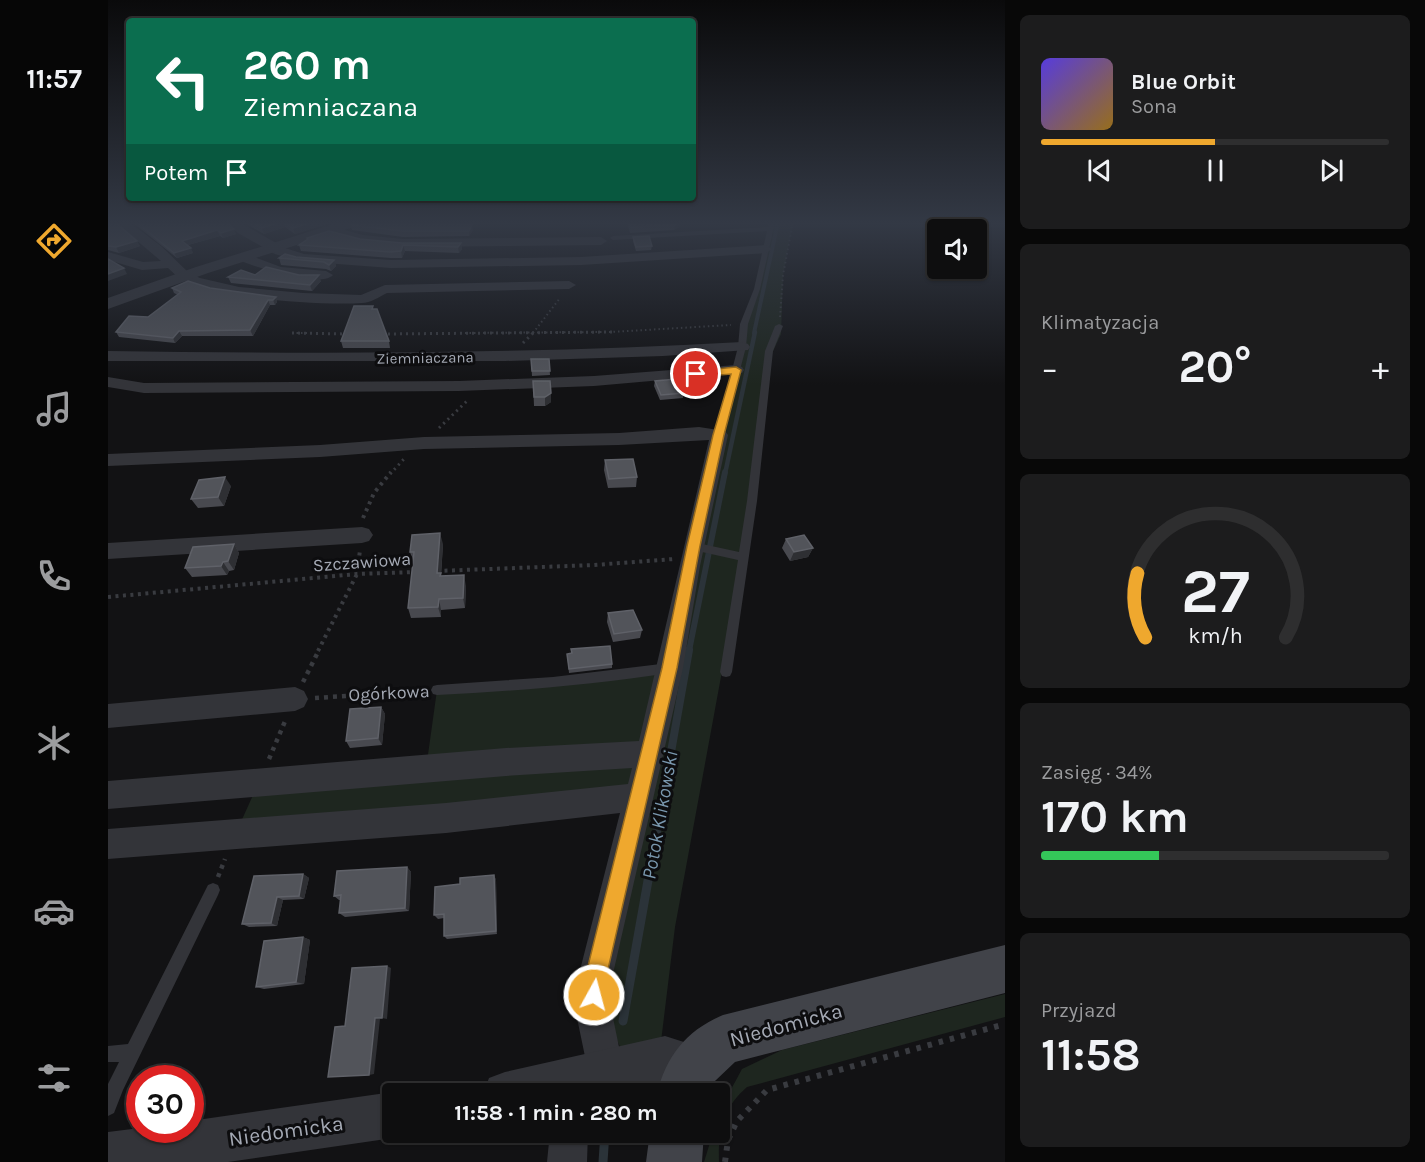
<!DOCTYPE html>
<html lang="pl">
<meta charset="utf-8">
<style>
:root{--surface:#0e0e0f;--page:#1c1c1d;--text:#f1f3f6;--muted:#9b9c9e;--line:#2e2e2f;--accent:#efa82e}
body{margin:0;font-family:Karla,sans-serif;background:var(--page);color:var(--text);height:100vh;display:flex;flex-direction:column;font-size:22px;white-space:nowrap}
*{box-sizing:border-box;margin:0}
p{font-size:20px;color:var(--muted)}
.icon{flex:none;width:33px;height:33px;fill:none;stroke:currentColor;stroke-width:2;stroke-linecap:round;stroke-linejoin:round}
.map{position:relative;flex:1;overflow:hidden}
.panel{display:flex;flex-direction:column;gap:15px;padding:15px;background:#080808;width:420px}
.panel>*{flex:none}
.guide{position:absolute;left:18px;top:18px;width:570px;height:183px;border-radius:6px;box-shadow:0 2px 4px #0004,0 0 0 2px var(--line);background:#0b6e4f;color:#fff;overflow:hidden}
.controls{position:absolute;left:819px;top:219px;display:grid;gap:12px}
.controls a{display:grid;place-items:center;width:60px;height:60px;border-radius:6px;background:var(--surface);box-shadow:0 2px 4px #0004,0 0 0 2px var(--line);font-size:30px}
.speed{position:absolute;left:18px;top:1065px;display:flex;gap:12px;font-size:30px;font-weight:700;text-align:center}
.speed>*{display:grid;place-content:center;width:78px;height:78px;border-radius:50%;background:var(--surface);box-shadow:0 2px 4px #0004,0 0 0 2px var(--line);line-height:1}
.speed .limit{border:9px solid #d22;background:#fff;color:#111}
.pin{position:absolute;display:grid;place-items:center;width:51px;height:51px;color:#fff;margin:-26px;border:3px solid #fff;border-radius:50%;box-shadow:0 2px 6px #0007}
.me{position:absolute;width:66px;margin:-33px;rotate:7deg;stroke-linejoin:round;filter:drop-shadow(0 0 4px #0008)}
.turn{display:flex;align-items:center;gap:21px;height:126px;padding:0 18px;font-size:27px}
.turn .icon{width:78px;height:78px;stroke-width:2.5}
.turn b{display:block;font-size:42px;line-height:51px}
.then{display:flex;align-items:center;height:57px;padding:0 18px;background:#0003;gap:12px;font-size:22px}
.big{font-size:45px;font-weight:700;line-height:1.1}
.panel .tile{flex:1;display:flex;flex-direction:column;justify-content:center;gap:9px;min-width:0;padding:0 21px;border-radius:9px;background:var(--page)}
.panel .dial{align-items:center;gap:0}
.dial svg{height:156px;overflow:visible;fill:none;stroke:var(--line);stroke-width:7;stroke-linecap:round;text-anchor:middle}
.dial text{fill:var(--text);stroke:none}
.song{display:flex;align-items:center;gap:18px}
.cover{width:72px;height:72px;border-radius:9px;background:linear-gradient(135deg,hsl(250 70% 55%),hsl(40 70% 35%))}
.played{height:6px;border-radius:3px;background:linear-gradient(90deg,var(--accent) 50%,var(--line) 50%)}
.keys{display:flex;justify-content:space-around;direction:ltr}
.heat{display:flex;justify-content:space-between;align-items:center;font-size:33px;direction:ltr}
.charge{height:9px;border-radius:4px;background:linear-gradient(90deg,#34c759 34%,var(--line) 0)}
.trip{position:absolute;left:274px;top:1083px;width:348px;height:60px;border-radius:6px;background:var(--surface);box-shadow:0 2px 4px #0004,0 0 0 2px var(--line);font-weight:700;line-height:60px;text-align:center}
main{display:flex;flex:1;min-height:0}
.menu{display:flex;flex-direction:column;width:108px;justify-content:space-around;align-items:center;background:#060606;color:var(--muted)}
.menu .icon{width:42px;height:42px}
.menu .on{color:var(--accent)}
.menu b{font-size:27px;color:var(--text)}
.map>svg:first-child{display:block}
.green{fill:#1e261f}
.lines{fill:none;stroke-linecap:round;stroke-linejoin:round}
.stream-far4{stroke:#2b3339;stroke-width:4}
.stream-far3{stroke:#2b3339;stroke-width:4.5}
.stream-far2{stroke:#2b3339;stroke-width:6}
.stream-far1{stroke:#2b3339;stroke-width:8}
.stream{stroke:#2b3339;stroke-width:9}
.path-far4{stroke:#393b40;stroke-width:2;stroke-dasharray:1.5 3;stroke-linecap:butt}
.path-far3{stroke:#393b40;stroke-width:3;stroke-dasharray:2 4;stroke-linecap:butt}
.path-far2{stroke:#393b40;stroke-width:4;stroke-dasharray:3 4.5;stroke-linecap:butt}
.path-far1{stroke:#393b40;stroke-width:4.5;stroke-dasharray:4 5;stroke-linecap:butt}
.path{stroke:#393b40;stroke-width:6;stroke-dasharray:4.5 7;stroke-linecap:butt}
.service{fill:#333439;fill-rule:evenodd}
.minor{fill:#333439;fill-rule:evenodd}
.tertiary{fill:#333439;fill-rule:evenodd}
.secondary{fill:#414349;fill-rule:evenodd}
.wall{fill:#48494f}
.shaded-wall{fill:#2e2f33}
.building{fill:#52545a;stroke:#5f6168;stroke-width:1.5}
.route{fill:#efa82e;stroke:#9b6d1e;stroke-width:1.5}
.labels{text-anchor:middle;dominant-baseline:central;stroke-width:6;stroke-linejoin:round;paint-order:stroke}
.far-street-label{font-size:15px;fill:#a4a9b4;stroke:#0d0d0f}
.street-label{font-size:18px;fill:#a4a9b4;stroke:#0d0d0f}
.water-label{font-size:20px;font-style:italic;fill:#7a98af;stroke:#0d0d0f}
.near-street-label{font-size:21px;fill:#a4a9b4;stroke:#0d0d0f}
</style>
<main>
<nav class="menu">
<b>11:57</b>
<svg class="icon on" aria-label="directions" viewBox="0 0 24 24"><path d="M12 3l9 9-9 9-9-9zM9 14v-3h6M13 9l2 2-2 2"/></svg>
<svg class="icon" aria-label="music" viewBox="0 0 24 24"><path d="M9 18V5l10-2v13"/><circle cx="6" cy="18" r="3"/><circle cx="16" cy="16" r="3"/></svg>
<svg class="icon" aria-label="phone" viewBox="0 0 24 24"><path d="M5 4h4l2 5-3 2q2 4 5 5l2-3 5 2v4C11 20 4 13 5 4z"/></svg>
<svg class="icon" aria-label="climate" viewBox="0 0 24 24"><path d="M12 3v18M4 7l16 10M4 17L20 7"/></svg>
<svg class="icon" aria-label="car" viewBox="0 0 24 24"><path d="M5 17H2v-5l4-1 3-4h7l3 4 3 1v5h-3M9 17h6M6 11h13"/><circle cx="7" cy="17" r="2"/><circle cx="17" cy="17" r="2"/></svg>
<svg class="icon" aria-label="filters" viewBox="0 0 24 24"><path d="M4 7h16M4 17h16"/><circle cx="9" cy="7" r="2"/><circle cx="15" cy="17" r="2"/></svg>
</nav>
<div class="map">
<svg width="897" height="1162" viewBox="0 0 897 1162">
<rect width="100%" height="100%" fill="#121214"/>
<path class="green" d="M664,222H685L675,276L673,334L661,360L635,557L567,927L551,1058L585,1066L548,1093H531L500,1018L486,1013L530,797L127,835L150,784L318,769L329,690L562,668L636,324L655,261Z
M897,994V1017L639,1087C615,1108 610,1130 611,1162H596L605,1133L612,1132L613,1108L634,1069L674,1050Z"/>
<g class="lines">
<path class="stream-far4" d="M646,333L670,222"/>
<path class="stream-far3" d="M617,474L647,332"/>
<path class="stream-far2" d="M581,651L617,472"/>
<path class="stream-far1" d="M541,877L581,650"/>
<path class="stream" d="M515,1021L541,875
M495,1162L497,1132"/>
<path class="path-far4" d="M672,317L675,275L685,222
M184,333H199
M357,333L502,332L623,325
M425,333L452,298"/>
<path class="path-far3" d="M184,333L240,334
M274,334L506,332
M415,343L426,332
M331,428L360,400
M282,474L296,459"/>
<path class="path-far2" d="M255,518L266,493L283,472
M329,571L486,565L566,559
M0,597L249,574L306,572
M210,651L249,574L252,550"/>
<path class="path-far1" d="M195,682L211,650
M207,698L316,691
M161,759L178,719
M110,877L117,859"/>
<path class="path" d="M301,1141L342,1132
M617,1162L620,1140L629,1121L659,1090L897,1024"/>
<path class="service" d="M661,222H667L652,289L640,324L638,347L615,435L611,438L607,435L630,347L632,324L646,289L659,231L505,240L502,238L505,236L660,227Z
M671,324L675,326L665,351L649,501L624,672L622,676L618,677L614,676L612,672L630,560L585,550L580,546L585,542L631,552L639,501L657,351L667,326Z
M561,663L565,664L567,668L565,672L561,673C484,685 407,691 329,695L325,694L323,690L325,686L329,685L445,677Z
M105,883L110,885L112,890L110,895L15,1090L6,1113L0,1116V1084L11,1062H0V1046L20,1044L100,885Z"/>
<path class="minor" d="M7,222H21L53,246L81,273L92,278L131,287L195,293L253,295L277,285L461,281L468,285L461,289L279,293C271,297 262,303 254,303C211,306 111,298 74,280C69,277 65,272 60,268L34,270L0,260V252L35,262L53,261Z
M118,222H131L177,248L196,254L283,260L473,257L658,245L664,249L658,253L473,265L283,268L190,261L167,254L130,233Z
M222,226L255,235L295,239L493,237L499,241L493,245L295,247L254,243L218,233L216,230Z
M135,253L173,267L218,271L225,275C211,289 148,267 130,260L128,257Z
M634,342L640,344L642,347L640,350L555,356L397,361H0V351C212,354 423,354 634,342Z
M628,365L634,367L636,370L634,373L486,386L351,391L36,393L0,387V377L36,383L351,381L486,376Z
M591,427L617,431L620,435L592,566L575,668L504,978V1013L516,1071L511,1084L498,1089L485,1084L480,1071L468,1013L470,978L512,813L338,833L0,859V829L338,803L520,784L524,768L398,776L0,809V781L398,748L531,741L601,440L511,445L316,449L212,457L0,466V454L212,445L316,437L511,433Z
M254,527L261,529L265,535L261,541L254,543L0,559V543Z
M187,687L196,691L200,699L196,707L187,711L0,728V704Z
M442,1132H480L479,1162H439Z"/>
<path class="tertiary" d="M232,222H254L252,225L100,273L0,309V298L88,267Z
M557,1036L601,1050L607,1066L601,1082L585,1088L557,1080L496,1094H375L381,1078L397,1072Z
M285,1092L288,1094H285V1132H298L285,1138L120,1162H0V1132L32,1128L82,1130V1121Z"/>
<path class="secondary" d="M897,945V993L627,1062L607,1081L601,1094H549C558,1056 579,1030 615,1015Z
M542,1132H596L594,1162H538Z"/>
</g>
<path class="wall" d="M0,222L32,246L11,253L0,250Z
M24,222H118L128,234L115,238L112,236L80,245L85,253L69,258Z
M135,222H225L187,234L177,227L156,234Z
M250,222H362L359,225L365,230L361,236L295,237L244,230L243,225Z
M519,222H572L571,227L566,230L522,233Z
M525,237L544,246L543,250L528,251L525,241Z
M199,238L252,239L294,243H353L354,249L351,253L297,251L294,258H283L193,251L191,245L199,239Z
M188,257L226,260L228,266L223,271L218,269L173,265L171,258Z
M147,275L213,281L204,291L123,283L120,277Z
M64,288H102L168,297L169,302L167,305H162L145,336H74L67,343L11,337L8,332L40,317L70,295L66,293Z
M266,309L281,341L282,348H235L233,341Z
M423,359H441L442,375L424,376Z
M425,381L443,402L437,406H426Z
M547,381L576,393L575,398L552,400L546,386Z
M497,460L529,477L528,487L500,488L496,470Z
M123,486L116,506L90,508L83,499Z
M678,539L705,548L700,557L682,561L674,548Z
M126,544L131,553L126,570L121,571L119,575L84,577L77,568Z
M335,544L333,576L358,586L357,608L333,610V617L303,618L300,608L305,562L302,552Z
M500,613L534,630L532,638L505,642L499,622Z
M459,654L504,664V668L461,673Z
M273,707L277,714L274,745L242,748L238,741Z
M299,867L303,872L301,911L237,917L231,913L233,900H231L226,896Z
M195,874L201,878L196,899L175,900L169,926L141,927L134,924Z
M386,875L388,880L389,934L339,939L336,936V918L330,919L326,915L352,884Z
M195,937L202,940L196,984L156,989L148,987Z"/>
<path class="shaded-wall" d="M173,222H176L177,227L156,234L154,228Z
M206,222H225L187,234L185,228Z
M356,222H362L354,230V224Z
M572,222L571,227L566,230L567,225Z
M364,225L365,230L361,236V231Z
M126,229L128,234L115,238L113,233Z
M109,230L112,236L76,246L74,241Z
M29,241L32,246L11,253L8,247Z
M353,243L354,249L351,253L350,247Z
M295,245L297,251L294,258L293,251Z
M83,248L85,253L69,258L66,253Z
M226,260L228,266L223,271L221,265Z
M16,268L19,274L0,281V274Z
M211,275L213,281L204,291L202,285Z
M168,297L169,302L167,305L165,300Z
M160,300L162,305L145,336L142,330Z
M71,331L74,336L67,343L65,338Z
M443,393V402L437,406V397Z
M117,477L123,486L116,506L110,497Z
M332,533L335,544L333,574L335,584L329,573Z
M126,544L131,553L126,570L120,561Z
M705,548L700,557L682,561L686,552Z
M115,562L121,571L119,575L113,566Z
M356,575L358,586L357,608L355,598Z
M331,599L333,610V617L330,607Z
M273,707L277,714L274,745L270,738Z
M299,867L303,872L301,911L297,908Z
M195,874L201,878L196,899L191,896Z
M386,875L388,880L389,934L388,931Z
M169,897L175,900L169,926L163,923Z
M195,937L202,940L196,984L188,982Z
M279,966L283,968L279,1019L274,1018Z
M267,1018L272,1019L266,1074L261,1075Z"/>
<path class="building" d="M0,222H7L29,241L8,247L0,246Z
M28,222H118L126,229L113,233L109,230L74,241L83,248L66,253Z
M143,222H173L154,228Z
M176,222H206L185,228Z
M250,222H356L354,224L364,225L361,231H294L243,225Z
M521,222H571L567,225L523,227Z
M221,231L252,239L294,243H353L350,247L295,245L293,251L282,252L191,245L200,239L199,238Z
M541,236L544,246L528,247L525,237Z
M177,254L188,257L226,260L221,265L216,262L171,258Z
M0,259L16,268L0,274Z
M158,267L191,275H211L202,285L120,277L133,270L147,275Z
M80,281L102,288L168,297L165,300H160L142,330L71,331L65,338L8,332L21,316L40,317L73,292L64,288Z
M246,306H265L264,309H269L281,341H233Z
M423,359H441L442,371H424Z
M569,379L576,393L553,395L547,381Z
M425,381H442L443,393L437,397H426Z
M525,459L529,477L501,479L497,460Z
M117,477L110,497L83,499L91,480Z
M332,533L329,573H333L332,576L356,575L355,598L331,599L330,607L300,608L306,552H302L304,535Z
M696,535L705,548L686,552L678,539Z
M126,544L120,561L115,562L113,566L77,568L85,547Z
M525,610L534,630L506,634L500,613Z
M502,646L504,664L461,669L459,654L464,653L463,649Z
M273,707L270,738L238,741L242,709Z
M299,867L297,908L231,913L233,895L226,896L229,871Z
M195,874L191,896L169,897L163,923L134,924L146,876Z
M386,875L388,931L336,936V914L326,915L327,887L352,884V878Z
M195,937L188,982L148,987L156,941Z
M279,966L274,1018H267L261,1075L220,1077L227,1027L237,1026L244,968Z"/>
<linearGradient id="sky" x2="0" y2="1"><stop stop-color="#0a0a0b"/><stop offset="0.58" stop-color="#333945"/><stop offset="1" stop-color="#333945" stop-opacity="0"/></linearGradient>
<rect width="897" height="385" fill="url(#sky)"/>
<path class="route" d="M628,367L633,370L616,435L592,546L569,668L498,978L497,995L494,1003L486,1006L479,1003L476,995L477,978L554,668L579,546L605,435L623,374L588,377L583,374L588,371Z"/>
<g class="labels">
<g class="far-street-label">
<text transform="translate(317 358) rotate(-1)">Ziemniaczana</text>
</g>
<g class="street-label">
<text transform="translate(254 562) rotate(-4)">Szczawiowa</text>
<text transform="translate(281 693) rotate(-3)">Ogórkowa</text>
</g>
<g class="water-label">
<text transform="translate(552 815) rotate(-80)">Potok Klikowski</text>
</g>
<g class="near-street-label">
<text transform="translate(678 1025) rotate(-15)">Niedomicka</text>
<text transform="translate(178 1131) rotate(-8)">Niedomicka</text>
</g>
</g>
</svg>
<div class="controls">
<a><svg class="icon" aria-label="sound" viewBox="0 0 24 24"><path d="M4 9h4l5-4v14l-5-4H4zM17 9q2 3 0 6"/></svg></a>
</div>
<div class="speed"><div class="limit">30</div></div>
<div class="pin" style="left:588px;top:374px;background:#d93025"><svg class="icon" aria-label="arrive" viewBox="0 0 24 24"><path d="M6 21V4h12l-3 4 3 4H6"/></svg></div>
<svg class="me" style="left:486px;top:995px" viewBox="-20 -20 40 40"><circle r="17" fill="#efa82e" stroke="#fff" stroke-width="3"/><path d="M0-11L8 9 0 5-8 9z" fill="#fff"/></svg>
<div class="trip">11:58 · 1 min · 280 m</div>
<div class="guide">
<div class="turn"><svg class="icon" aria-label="left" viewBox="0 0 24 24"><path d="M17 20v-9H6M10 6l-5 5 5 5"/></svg><div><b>260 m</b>Ziemniaczana</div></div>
<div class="then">Potem<svg class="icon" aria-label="arrive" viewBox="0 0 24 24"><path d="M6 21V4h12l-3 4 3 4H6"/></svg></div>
</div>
</div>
<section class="panel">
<div class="tile">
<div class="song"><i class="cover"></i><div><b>Blue Orbit</b><p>Sona</p></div></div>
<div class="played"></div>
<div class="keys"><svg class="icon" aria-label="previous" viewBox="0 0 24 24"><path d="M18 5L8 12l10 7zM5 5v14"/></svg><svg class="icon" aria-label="pause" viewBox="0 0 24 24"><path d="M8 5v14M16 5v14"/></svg><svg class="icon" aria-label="next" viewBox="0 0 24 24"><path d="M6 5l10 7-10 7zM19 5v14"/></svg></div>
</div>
<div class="tile"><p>Klimatyzacja</p>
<div class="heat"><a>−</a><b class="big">20°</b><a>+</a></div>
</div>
<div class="tile dial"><svg viewBox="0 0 100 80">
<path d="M14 69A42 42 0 1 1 86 69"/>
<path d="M14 69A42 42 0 0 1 10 36" stroke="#efa82e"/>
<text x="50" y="56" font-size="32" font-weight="700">27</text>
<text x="50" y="72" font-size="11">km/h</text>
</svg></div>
<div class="tile"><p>Zasięg · 34%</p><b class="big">170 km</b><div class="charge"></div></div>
<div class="tile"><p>Przyjazd</p><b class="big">11:58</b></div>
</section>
</main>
